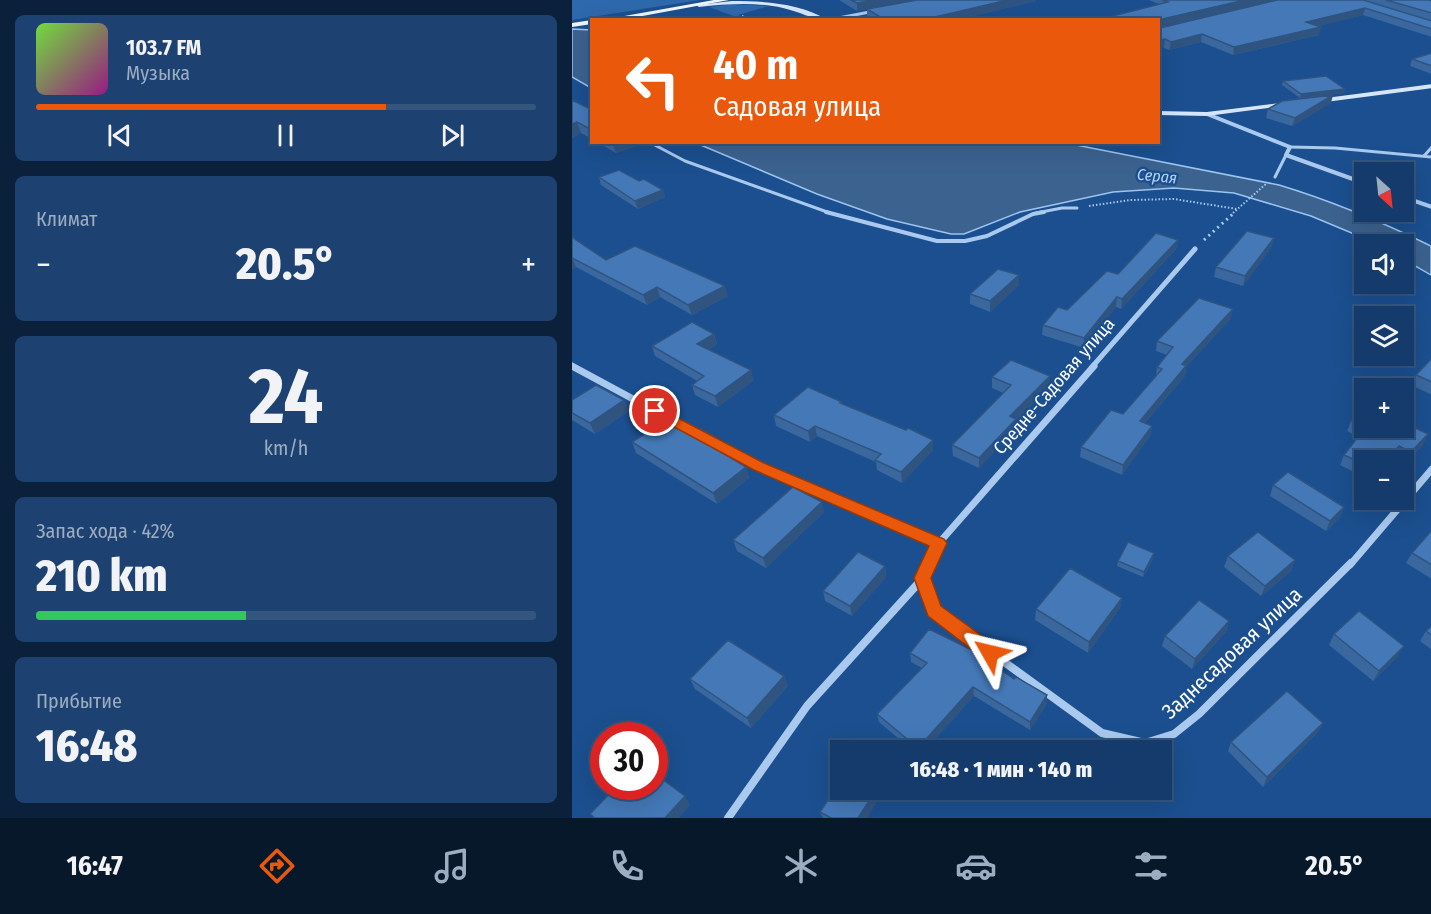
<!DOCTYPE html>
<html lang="ru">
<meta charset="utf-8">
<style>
:root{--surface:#143b6b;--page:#1d4271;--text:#f1f3f6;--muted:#9dadc1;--line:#33557e;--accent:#ea580c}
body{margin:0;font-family:"Fira Sans Condensed",sans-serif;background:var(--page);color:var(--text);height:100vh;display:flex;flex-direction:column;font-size:22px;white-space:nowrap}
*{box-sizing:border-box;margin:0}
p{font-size:20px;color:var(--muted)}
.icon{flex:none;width:33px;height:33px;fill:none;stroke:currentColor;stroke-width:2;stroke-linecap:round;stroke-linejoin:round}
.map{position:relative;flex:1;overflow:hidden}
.details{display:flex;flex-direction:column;gap:15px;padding:15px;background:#0b203b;width:572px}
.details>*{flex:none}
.top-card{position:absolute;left:18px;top:18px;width:570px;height:126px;border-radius:0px;box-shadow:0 6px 24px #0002,0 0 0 2px var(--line);background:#ea580c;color:#fff;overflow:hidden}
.needle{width:39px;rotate:153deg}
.tools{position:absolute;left:782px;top:162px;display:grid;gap:12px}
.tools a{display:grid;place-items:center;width:60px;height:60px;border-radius:0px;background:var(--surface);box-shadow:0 6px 24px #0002,0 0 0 2px var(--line);font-size:30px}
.speed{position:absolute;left:18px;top:722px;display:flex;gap:12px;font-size:30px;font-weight:700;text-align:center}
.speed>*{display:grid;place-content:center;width:78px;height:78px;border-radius:50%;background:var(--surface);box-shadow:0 6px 24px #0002,0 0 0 2px var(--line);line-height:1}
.speed .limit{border:9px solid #d22;background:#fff;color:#111}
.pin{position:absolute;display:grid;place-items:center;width:51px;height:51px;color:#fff;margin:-26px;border:3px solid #fff;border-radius:50%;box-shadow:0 2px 6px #0007}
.me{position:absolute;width:66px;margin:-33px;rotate:307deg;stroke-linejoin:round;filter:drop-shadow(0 0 4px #0008)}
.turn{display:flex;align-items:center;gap:21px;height:126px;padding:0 24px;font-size:27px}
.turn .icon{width:78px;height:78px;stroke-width:2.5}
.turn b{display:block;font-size:42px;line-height:51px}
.big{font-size:45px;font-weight:800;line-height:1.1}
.details .widget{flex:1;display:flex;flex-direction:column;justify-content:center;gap:9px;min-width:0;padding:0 21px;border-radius:9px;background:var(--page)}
.details .dial{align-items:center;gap:0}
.dial b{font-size:78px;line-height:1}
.song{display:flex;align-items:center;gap:18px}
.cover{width:72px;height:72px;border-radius:9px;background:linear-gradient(135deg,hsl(100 70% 55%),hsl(310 70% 35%))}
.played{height:6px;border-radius:3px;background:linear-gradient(90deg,var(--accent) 70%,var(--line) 70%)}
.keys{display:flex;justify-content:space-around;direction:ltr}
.heat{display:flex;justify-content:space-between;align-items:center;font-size:33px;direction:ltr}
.charge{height:9px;border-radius:4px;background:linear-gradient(90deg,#34c759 42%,var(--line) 0)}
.trip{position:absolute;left:258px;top:740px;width:342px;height:60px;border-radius:0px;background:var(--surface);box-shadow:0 6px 24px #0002,0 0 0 2px var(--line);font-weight:800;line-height:60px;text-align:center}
.dock{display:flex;height:96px;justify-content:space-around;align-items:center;background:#08182b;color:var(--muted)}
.dock .icon{width:42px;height:42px}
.dock .current{color:var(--accent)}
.dock b{font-size:27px;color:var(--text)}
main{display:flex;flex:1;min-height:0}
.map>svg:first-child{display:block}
.green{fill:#2e69ad}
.water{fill:#3c6290;stroke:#9cc4f0;stroke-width:1.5}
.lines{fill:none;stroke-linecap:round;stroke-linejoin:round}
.path-far1{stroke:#a9c9ee;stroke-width:2;stroke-dasharray:1.5 2;stroke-linecap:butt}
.path{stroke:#a9c9ee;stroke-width:3;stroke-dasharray:2 4;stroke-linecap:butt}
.lane-far1{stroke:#a9c9ee;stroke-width:3}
.lane{stroke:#a9c9ee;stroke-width:4}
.street-far4{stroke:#a9c9ee;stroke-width:3}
.street-far3{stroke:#a9c9ee;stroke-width:4}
.street-far2{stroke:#a9c9ee;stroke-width:5}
.street-far1{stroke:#a9c9ee;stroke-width:7}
.street{stroke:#a9c9ee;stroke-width:8}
.secondary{fill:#d6e6fa;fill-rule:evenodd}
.primary{fill:#f0f6ff;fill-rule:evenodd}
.wall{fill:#3a679d}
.shaded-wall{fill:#305480}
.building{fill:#4478b7;stroke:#305480;stroke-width:1.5}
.route{fill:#ea580c;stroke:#983908;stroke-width:1.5}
.labels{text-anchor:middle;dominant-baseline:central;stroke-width:5;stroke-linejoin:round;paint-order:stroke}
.far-water-label{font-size:16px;font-style:italic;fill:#b5d3f5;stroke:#1b4f8f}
.street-label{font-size:18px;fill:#fff;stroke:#1b4f8f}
.near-street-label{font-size:21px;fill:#fff;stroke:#1b4f8f}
</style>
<main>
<section class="details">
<div class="widget">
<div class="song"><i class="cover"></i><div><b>103.7 FM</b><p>Музыка</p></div></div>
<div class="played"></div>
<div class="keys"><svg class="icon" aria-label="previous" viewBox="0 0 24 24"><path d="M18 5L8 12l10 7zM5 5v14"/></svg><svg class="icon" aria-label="pause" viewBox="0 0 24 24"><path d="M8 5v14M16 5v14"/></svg><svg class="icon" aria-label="next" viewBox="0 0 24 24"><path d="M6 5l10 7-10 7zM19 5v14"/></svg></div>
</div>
<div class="widget"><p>Климат</p>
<div class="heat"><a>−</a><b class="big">20.5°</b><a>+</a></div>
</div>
<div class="widget dial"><b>24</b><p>km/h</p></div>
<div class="widget"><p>Запас хода · 42%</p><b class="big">210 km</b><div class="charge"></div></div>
<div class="widget"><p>Прибытие</p><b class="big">16:48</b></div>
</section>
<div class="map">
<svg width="860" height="818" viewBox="0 0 860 818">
<rect width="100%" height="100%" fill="#1b4f8f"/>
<path class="green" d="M0,0H128L0,20Z
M159,4L197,6L166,15L170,17L167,18L137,7Z"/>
<path class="water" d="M0,29L19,30V88L0,77Z
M124,143H494L707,185C760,201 810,222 859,246V275L831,259V244H806L739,216L662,193L602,188L541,192L448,212L392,234H379L315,219L245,194Z"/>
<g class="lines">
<path class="path-far1" d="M170,16L181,20
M145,17L154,20
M517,206L559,200L602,199L665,209
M661,213L695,183"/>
<path class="path" d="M632,240L663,212"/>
<path class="lane-far1" d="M77,142L113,161L258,213
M718,147L763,148L860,157
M852,156L860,147
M703,177L714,155
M464,213L490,208H505"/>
<path class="lane" d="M254,212L365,241H393L415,236L461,214L472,212"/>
<path class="street-far4" d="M256,20L303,11"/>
<path class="street-far3" d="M635,114L718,147L714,155L792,183
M831,197L860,207"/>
<path class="street-far2" d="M520,367L623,249"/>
<path class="street-far1" d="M0,366L187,467L367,543
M357,565L367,543L522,366
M778,565L860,469"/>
<path class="street" d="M358,563L351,578L362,611L530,733L573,743L602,734L627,714L779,563
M156,818L235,706L351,578"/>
<path class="secondary" d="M160,1C192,1 227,3 256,20C241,20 226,11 211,8C184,2 155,4 127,7L124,5Z
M860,84V88L746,103L743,101L746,99Z
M717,102L721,104L719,105L635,116L586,115V111L635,112Z"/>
<path class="primary" d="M142,0H157L49,20H30Z
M20,20V24L0,27V23Z"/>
</g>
<path class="wall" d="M267,0H464V1L385,20H300L295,17V9L285,11Z
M577,0H703L598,25L705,0H860V37L791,15L746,26L747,35L661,55L629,42L597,50L592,48L587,4Z
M860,53V74L838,66L840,59Z
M711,81L773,89L772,93L728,98L710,85Z
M0,100L20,110V139L9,133L0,138Z
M759,103L720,126L694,118L696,109Z
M25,142H66L67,145L44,153Z
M27,177L67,181L91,190L93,197L66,209L29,185Z
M0,237L34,260L156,296L120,315L88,297L75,305L4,267L0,269Z
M702,238L699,248L671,286L642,277L644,267Z
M606,240L604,249L549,309L544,307L512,348L470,335L471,325L495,310L546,274Z
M447,275V285L418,312L398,304V294Z
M659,318L614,367L613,376L573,423L580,426L578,436L550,475L508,457L509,447L551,414L584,376L585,367L595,355L584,351L585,341Z
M142,334L145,344L136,350L179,370L181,381L146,407L123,395L120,385L125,381L83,356L80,346Z
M860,358V395L839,385L844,375Z
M420,377L477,387L444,421L443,429L407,468L381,456L380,445L431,393L420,388Z
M0,400H52L57,411L23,434L0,420Z
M270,402V404L334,430L361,440V450L330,483L305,470L304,462L245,436L238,442L204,426L202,415Z
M779,421L851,445L834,463L831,462V460H829L822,457L819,460H792V477L768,465L772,455L786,437L775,431Z
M60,442L174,467L177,478L145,504L64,453Z
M701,485L772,507L768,517L754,531L698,496Z
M252,512L194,568L165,551L161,540Z
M860,530V579L834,563L840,553Z
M656,556L723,560L719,571L689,596L652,567Z
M581,559L571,577L545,566L546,561Z
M313,566L314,577L280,616L253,601L251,591Z
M550,598L548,608L516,653L463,620L464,609Z
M657,621L654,632L620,669L590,646L593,636Z
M860,626V650L848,641L854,631Z
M762,634L826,656L801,681L757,645Z
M338,653L442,679L475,695V703L458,730L402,696L353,750H340L307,722L305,714L350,668L339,662Z
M212,676L216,686L179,728L123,689L118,679Z
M751,723L746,732L691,787L656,751L659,742Z
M248,812L295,818H251Z"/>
<path class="shaded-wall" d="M303,0H345L285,11V3Z
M436,0H464V1L385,20H350Z
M673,0H703L586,28V20Z
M793,8L791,15L732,30L734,22Z
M749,27L747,35L661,55L662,47Z
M630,34L629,42L597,50L599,42Z
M593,39L592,48L586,49V41Z
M773,89L772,93L728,98L729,94Z
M761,95L759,103L720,126L723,118Z
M5,122L9,133L0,138V124Z
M40,142H66L67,145L44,153Z
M91,190L93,197L66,209L63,201Z
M702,238L699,248L671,286L673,276Z
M606,240L604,249L549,309L550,299Z
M0,258L4,267L0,269Z
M447,275V285L418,312V301Z
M153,286L156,296L120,315L116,305Z
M85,287L88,297L75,305L71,295Z
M545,297L544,307L512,348V338Z
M661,309L659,318L614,367L613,376L566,431L568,421L610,364Z
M142,334L145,344L128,355L125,344Z
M179,370L181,381L146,407L143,396Z
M478,376L477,387L444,421L443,429L407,468V458L438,416Z
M52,400L57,411L23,434L18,423Z
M243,426L245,436L238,442L236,431Z
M580,426L578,436L550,475L551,465Z
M856,434L851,445L834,463L839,452Z
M361,440V450L330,483L329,472Z
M827,446L819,460H816Z
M174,467L177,478L145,504L141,493Z
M250,502L252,512L194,568L191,558Z
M772,507L768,517L754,531L758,521Z
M582,553L581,559L571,577L572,572Z
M723,560L719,571L689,596L693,586Z
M313,566L314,577L280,616L278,606Z
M550,598L548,608L516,653L517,642Z
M657,621L654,632L620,669L623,659Z
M832,646L826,656L801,681L807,671Z
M212,676L216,686L179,728L175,718Z
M401,687L402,696L353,750H346V748Z
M475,695V703L458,730V722Z
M751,723L746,732L691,787L695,777Z
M305,789H313L295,818H286Z
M113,796L118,805L107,818H93Z"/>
<path class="building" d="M279,0H303L285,3Z
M345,0H436L350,20H313L295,9Z
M590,0H673L586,20H525L596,2Z
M705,0H791L860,21V29L793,8L734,22L749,27L662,47L630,34L599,42L593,39L586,41V27L588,28Z
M814,0H857L860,1V13Z
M860,53V66L840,59Z
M754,76L773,89L729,94L711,81Z
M761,95L723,118L696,109L710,101Z
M0,100L20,110V130L5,122L0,124Z
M47,170L67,181L72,179L91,190L63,201L27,177Z
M675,231L702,238L673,276L644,267Z
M584,233L606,240L550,299L545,297L512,338L471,325L486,307L495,310L535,271L546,274Z
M0,237L34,260L63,246L153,286L116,305L85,287L71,295L0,258Z
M426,269L447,275L418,301L398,294Z
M627,298L661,309L610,364L614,366L568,421L580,426L551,465L509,447L539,410L551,414L590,369L585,367L601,347L585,341Z
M120,322L142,334L125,344L179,370L143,396L120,385L132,376L80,346Z
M860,358V382L844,375Z
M439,360L478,376L438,416L444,419L407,458L380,445L439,385L420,377Z
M24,385L52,400L18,423L0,413V400Z
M236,387L270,402L268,403L334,430L336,428L361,440L329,472L303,460L309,454L243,426L236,431L202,415Z
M792,408V428H831V422L856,434L839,452L827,446L816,460H792V464L772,455L793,428L779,421Z
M96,419L174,467L141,493L60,442Z
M716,472L772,507L758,521L701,485Z
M221,487L250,502L191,558L161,540Z
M860,530V565L840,553Z
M686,532L723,560L693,586L656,556Z
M556,542L582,553L572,572L546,561Z
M286,552L313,566L278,606L251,591Z
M498,568L550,598L517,642L464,609Z
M627,600L657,621L623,659L593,636Z
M787,611L832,646L807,671L762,634Z
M860,626V635L854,631Z
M357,629L402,651L442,679L444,677L475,695L458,722L401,687L346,748L305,714L355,663L338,653Z
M156,640L212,676L175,718L118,679Z
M715,691L751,723L695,777L659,742Z
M292,747L298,750H290Z
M82,773L113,796L93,818H23L18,814L45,786H82Z
M268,782V789H305L286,818H259L248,812Z"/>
<path class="route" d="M83,406L192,463L372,539L375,543L359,578L369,606L425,647L427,653L425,659L418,661L412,659L356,616L342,578L357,546L182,470L78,414L76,411L78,408Z"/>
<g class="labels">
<g class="far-water-label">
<text transform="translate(585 176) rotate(6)">Серая</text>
</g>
<g class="street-label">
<text transform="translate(482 386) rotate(-49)">Средне-Садовая улица</text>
</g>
<g class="near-street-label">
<text transform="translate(660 653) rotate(-43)">Заднесадовая улица</text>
</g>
</g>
</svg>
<div class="tools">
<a><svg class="needle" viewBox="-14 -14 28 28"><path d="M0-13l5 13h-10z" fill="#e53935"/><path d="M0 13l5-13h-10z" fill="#9dadc1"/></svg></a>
<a><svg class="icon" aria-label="sound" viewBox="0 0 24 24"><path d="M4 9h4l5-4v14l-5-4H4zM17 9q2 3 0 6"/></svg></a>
<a><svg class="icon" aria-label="layers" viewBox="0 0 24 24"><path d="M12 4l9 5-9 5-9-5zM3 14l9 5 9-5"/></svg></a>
<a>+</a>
<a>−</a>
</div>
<div class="speed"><div class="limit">30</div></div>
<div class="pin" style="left:83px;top:411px;background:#d93025"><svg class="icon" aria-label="arrive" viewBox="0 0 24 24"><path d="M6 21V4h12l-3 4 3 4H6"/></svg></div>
<svg class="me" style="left:418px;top:653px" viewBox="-20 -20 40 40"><path d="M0-17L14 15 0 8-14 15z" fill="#ea580c" stroke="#fff" stroke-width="4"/></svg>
<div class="trip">16:48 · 1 мин · 140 m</div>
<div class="top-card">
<div class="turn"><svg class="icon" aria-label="left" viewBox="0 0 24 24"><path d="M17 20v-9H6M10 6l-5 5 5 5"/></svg><div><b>40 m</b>Садовая улица</div></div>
</div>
</div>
</main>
<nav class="dock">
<b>16:47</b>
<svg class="icon current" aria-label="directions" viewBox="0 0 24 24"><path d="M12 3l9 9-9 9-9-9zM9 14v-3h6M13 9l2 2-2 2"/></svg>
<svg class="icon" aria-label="music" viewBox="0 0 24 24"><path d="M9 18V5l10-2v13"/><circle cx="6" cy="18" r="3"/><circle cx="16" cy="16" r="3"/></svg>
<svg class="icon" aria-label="phone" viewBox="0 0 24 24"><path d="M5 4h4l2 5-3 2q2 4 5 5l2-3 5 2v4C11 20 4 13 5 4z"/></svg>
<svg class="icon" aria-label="climate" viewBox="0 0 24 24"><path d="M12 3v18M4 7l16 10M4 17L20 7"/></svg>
<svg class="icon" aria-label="car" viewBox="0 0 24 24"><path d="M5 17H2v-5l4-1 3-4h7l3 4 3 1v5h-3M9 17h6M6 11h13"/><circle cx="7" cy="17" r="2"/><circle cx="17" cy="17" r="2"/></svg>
<svg class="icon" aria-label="filters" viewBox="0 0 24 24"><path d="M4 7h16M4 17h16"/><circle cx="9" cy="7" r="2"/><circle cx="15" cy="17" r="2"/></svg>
<b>20.5°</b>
</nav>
